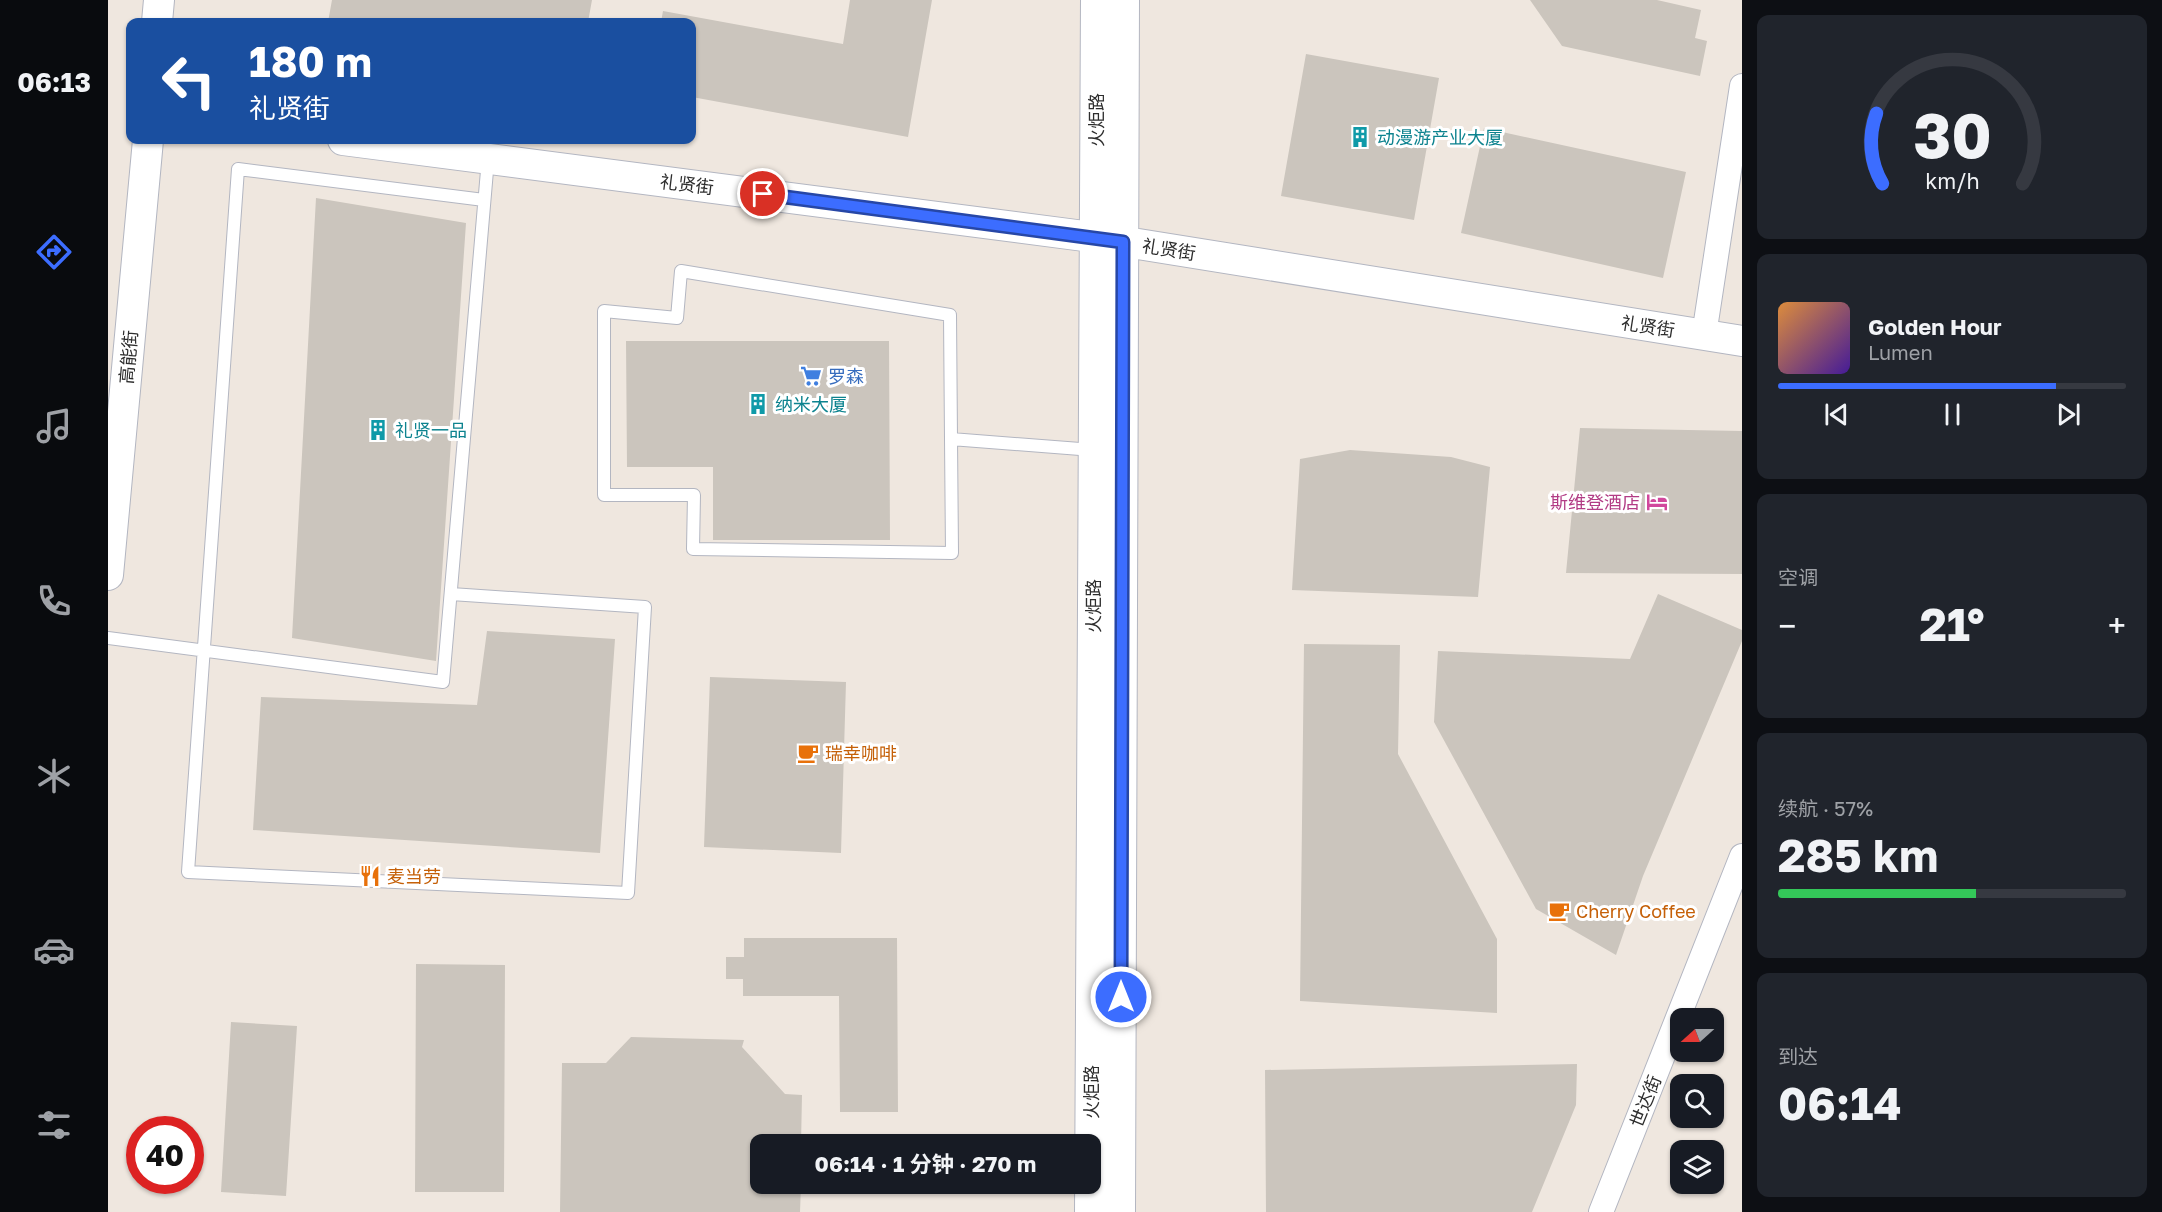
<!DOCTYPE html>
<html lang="zh">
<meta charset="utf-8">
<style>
:root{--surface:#171b24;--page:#20242c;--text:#f1f3f6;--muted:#9ea1a6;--line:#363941;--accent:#3c6dff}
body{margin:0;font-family:"Golos Text","Noto Sans SC",sans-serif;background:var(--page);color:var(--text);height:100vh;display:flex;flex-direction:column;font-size:22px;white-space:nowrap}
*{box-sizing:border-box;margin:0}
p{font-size:20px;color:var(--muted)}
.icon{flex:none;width:33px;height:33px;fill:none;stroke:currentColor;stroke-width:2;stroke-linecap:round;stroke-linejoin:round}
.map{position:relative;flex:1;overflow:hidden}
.details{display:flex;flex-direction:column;gap:15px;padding:15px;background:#0d0f14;width:420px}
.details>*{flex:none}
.guide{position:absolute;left:18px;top:18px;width:570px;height:126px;border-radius:12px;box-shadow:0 2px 4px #0004;background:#1a4fa0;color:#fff;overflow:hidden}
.needle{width:39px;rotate:249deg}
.buttons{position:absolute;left:1562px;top:1008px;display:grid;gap:12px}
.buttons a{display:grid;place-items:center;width:54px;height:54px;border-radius:12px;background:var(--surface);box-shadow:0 2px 4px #0004;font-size:30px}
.speed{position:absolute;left:18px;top:1116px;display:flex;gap:12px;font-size:30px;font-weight:700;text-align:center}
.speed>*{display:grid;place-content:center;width:78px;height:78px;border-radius:50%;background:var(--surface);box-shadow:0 2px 4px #0004;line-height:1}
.speed .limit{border:9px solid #d22;background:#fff;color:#111}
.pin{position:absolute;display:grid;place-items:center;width:51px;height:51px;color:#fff;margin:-26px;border:3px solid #fff;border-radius:50%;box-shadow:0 2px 6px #0007}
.me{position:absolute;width:66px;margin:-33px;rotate:0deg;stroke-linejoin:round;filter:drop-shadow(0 0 4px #0008)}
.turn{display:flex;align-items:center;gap:21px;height:126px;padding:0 24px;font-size:27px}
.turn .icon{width:78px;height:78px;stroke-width:2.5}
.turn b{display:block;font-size:42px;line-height:51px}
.big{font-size:45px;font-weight:700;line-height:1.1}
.details .tile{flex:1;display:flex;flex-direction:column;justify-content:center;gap:9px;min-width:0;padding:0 21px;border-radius:12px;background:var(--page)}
.details .dial{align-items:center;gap:0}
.dial svg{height:156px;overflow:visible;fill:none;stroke:var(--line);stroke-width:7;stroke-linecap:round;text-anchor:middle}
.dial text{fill:var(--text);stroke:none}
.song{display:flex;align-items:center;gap:18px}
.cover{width:72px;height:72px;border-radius:9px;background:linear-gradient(135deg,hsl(30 70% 55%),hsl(260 70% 35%))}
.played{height:6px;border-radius:3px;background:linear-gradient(90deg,var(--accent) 80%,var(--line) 80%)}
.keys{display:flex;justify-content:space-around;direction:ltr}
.heat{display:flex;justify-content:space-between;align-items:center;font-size:33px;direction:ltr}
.charge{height:9px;border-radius:4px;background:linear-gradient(90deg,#34c759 57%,var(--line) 0)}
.trip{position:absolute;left:642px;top:1134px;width:351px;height:60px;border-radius:12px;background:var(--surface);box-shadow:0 2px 4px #0004;font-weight:700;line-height:60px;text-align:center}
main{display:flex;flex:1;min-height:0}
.dock{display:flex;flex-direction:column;width:108px;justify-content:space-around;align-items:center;background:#090b0e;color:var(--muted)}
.dock .icon{width:42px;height:42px}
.dock .selected{color:var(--accent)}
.dock b{font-size:27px;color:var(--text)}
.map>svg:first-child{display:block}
.building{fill:#cbc5bd}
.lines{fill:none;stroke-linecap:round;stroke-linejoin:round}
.service-casing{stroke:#b3b6c1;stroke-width:14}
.minor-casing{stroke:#b3b6c1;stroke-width:26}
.tertiary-casing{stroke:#b3b6c1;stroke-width:32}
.service{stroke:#fff;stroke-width:12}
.minor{stroke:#fff;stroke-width:24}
.tertiary{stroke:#fff;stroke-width:30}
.route-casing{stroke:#2747a6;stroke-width:15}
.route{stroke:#3c6dff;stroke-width:10}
.labels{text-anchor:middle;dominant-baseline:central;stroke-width:6;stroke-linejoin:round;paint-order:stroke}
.street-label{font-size:18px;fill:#2d2d2d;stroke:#fff}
.culture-label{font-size:18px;fill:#0d838f;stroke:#fff;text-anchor:start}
.shop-label{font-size:18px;fill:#366cbe;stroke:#fff;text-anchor:start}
.hotel-label{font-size:18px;fill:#b23c85;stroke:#fff;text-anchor:end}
.food-label{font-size:18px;fill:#c56008;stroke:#fff;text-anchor:start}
</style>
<main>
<nav class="dock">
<b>06:13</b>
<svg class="icon selected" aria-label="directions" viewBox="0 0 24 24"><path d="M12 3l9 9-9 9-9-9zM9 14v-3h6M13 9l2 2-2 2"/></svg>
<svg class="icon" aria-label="music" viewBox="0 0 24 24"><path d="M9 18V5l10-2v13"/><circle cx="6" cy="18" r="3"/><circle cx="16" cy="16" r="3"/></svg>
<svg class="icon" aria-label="phone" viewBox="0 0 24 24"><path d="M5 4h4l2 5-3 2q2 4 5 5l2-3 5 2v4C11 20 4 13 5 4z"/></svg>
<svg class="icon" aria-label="climate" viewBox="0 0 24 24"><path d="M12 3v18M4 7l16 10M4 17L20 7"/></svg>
<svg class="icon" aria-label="car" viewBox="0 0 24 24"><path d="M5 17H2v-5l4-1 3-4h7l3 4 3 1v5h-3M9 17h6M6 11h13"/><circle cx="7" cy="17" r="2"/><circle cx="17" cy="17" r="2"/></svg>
<svg class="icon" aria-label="filters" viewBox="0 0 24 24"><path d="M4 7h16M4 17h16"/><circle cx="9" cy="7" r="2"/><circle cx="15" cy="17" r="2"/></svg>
</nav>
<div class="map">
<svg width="1634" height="1212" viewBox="0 0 1634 1212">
<rect width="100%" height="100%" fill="#efe7df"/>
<path class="building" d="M224,0H484L480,22H220Z
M742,0H824L800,137L584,97V22H553L555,11L735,44Z
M1422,0H1549L1593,10L1587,38L1599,41L1592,76L1454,46Z
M1198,54L1331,78L1306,220L1173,196Z
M1376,128L1578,172L1555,278L1353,233Z
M208,198L358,223L328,661L184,638Z
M518,341H781L782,540H605V467H519Z
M1472,428L1634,431V574L1458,573Z
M1242,450L1343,457L1382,467L1370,597L1184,590L1192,459Z
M1550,594L1634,630V641L1535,876L1508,955L1428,909L1326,722L1330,651L1522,659Z
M379,631L507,639L492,853L145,830L153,697L369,705Z
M1196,644L1292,645L1290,754L1389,939V1013L1192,1001Z
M602,677L738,682L733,853L596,847Z
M636,938H789L790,1112H732L731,996H635V979H618V957H636Z
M308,964L397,965L396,1192H307Z
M123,1022L189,1026L178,1196L113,1192Z
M523,1037L636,1040L634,1047L677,1094L694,1095L693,1144H652V1184H693L692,1212H452L454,1063H498Z
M1469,1064L1468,1105L1424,1212H1158L1157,1070Z"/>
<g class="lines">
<defs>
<path id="service" d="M843,439L844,553L585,549L586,495H496V311L569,318L573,271L842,315L843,439L985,450
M343,594L537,607L520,893L80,872L130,169L376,200
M0,638L335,682L380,159"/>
<path id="minor" d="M1596,335L1634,86
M1493,1212L1634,856"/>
<path id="tertiary" d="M49,22L51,0
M235,140L999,239L1634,341
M0,575L40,140
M982,1212L988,0
M1012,1212L1016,0"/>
</defs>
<use href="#service" class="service-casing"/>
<use href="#minor" class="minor-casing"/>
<use href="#tertiary" class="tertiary-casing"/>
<use href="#service" class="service"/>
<use href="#minor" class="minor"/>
<use href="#tertiary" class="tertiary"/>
</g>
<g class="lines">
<defs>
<path id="route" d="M655,194L1015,242L1013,997"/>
</defs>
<use href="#route" class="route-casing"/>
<use href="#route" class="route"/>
</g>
<defs>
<symbol id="building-bare" viewBox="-9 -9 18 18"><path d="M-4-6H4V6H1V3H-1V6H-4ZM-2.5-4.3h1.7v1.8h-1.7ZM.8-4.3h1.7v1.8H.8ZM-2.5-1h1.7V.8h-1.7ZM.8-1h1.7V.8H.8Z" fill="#0f9aa8" stroke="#fff" stroke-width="2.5" paint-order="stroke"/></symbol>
<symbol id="supermarket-bare" viewBox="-9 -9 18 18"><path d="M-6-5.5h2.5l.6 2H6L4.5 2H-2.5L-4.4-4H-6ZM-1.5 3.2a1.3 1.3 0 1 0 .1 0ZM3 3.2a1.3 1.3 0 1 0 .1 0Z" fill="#3f7fe0" stroke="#fff" stroke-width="2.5" paint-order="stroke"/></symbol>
<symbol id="hotel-bare" viewBox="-9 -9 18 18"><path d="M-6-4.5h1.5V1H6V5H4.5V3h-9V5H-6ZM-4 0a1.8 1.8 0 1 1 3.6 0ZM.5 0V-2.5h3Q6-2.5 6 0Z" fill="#d1479c" stroke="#fff" stroke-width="2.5" paint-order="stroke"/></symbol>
<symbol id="cafe-bare" viewBox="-9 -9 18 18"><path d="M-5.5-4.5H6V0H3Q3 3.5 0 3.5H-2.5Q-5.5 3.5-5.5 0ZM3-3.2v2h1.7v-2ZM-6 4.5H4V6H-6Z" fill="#e8710a" stroke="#fff" stroke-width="2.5" paint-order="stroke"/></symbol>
<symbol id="restaurant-bare" viewBox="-9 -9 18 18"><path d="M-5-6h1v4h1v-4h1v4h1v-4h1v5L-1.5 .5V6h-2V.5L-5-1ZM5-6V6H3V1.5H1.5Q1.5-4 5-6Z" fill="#e8710a" stroke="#fff" stroke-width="2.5" paint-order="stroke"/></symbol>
</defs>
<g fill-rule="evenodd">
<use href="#building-bare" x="1237" y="122" width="30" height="30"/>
<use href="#supermarket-bare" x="688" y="361" width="30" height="30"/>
<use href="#building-bare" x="635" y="389" width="30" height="30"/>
<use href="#building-bare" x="255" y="415" width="30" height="30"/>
<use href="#hotel-bare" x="1534" y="487" width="30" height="30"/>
<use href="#cafe-bare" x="685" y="738" width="30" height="30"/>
<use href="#restaurant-bare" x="247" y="861" width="30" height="30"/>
<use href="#cafe-bare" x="1436" y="896" width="30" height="30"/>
</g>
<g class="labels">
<g class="street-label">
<text transform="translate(988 120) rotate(-90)">火炬路</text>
<text transform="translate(579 184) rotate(7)">礼贤街</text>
<text transform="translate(1061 249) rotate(9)">礼贤街</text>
<text transform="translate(1540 326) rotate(9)">礼贤街</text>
<text transform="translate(20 357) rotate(-85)">高能街</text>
<text transform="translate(985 606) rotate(-90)">火炬路</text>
<text transform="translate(983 1092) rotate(-90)">火炬路</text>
<text transform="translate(1537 1101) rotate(-68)">世达街</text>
</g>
<g class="culture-label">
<text x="1269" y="137">动漫游产业大厦</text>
<text x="667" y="404">纳米大厦</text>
<text x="287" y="430">礼贤一品</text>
</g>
<g class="shop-label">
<text x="720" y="376">罗森</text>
</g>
<g class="hotel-label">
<text x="1532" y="502">斯维登酒店</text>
</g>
<g class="food-label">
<text x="717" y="753">瑞幸咖啡</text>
<text x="279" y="876">麦当劳</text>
<text x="1468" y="911">Cherry Coffee</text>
</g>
</g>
</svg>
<div class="buttons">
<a><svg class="needle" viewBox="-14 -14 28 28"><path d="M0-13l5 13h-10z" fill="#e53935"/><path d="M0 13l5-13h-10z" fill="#9ea1a6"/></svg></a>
<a><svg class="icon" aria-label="search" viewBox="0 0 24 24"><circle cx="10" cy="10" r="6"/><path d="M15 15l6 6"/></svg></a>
<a><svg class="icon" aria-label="layers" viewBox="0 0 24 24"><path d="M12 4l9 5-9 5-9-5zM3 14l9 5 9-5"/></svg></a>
</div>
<div class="speed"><div class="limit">40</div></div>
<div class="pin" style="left:655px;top:194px;background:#d93025"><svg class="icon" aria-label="arrive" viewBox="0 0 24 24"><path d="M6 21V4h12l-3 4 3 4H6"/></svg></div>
<svg class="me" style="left:1013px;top:997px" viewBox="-20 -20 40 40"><circle r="17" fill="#3c6dff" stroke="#fff" stroke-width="3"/><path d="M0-11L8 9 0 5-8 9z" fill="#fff"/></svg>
<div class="trip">06:14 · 1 分钟 · 270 m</div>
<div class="guide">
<div class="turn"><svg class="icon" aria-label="left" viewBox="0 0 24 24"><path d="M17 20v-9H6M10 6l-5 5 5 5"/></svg><div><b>180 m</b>礼贤街</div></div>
</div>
</div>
<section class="details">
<div class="tile dial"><svg viewBox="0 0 100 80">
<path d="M14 69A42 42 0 1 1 86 69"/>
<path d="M14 69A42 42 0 0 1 11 33" stroke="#3c6dff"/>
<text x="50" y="56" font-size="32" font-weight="700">30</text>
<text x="50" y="72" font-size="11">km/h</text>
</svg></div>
<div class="tile">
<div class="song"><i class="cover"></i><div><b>Golden Hour</b><p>Lumen</p></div></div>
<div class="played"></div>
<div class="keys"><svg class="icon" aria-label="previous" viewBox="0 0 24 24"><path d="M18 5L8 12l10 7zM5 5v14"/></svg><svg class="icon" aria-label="pause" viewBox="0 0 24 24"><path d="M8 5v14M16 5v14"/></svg><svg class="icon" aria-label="next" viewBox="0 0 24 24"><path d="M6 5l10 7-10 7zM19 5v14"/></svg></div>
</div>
<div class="tile"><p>空调</p>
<div class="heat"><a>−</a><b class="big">21°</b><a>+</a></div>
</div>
<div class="tile"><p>续航 · 57%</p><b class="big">285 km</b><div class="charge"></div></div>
<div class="tile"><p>到达</p><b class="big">06:14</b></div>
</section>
</main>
